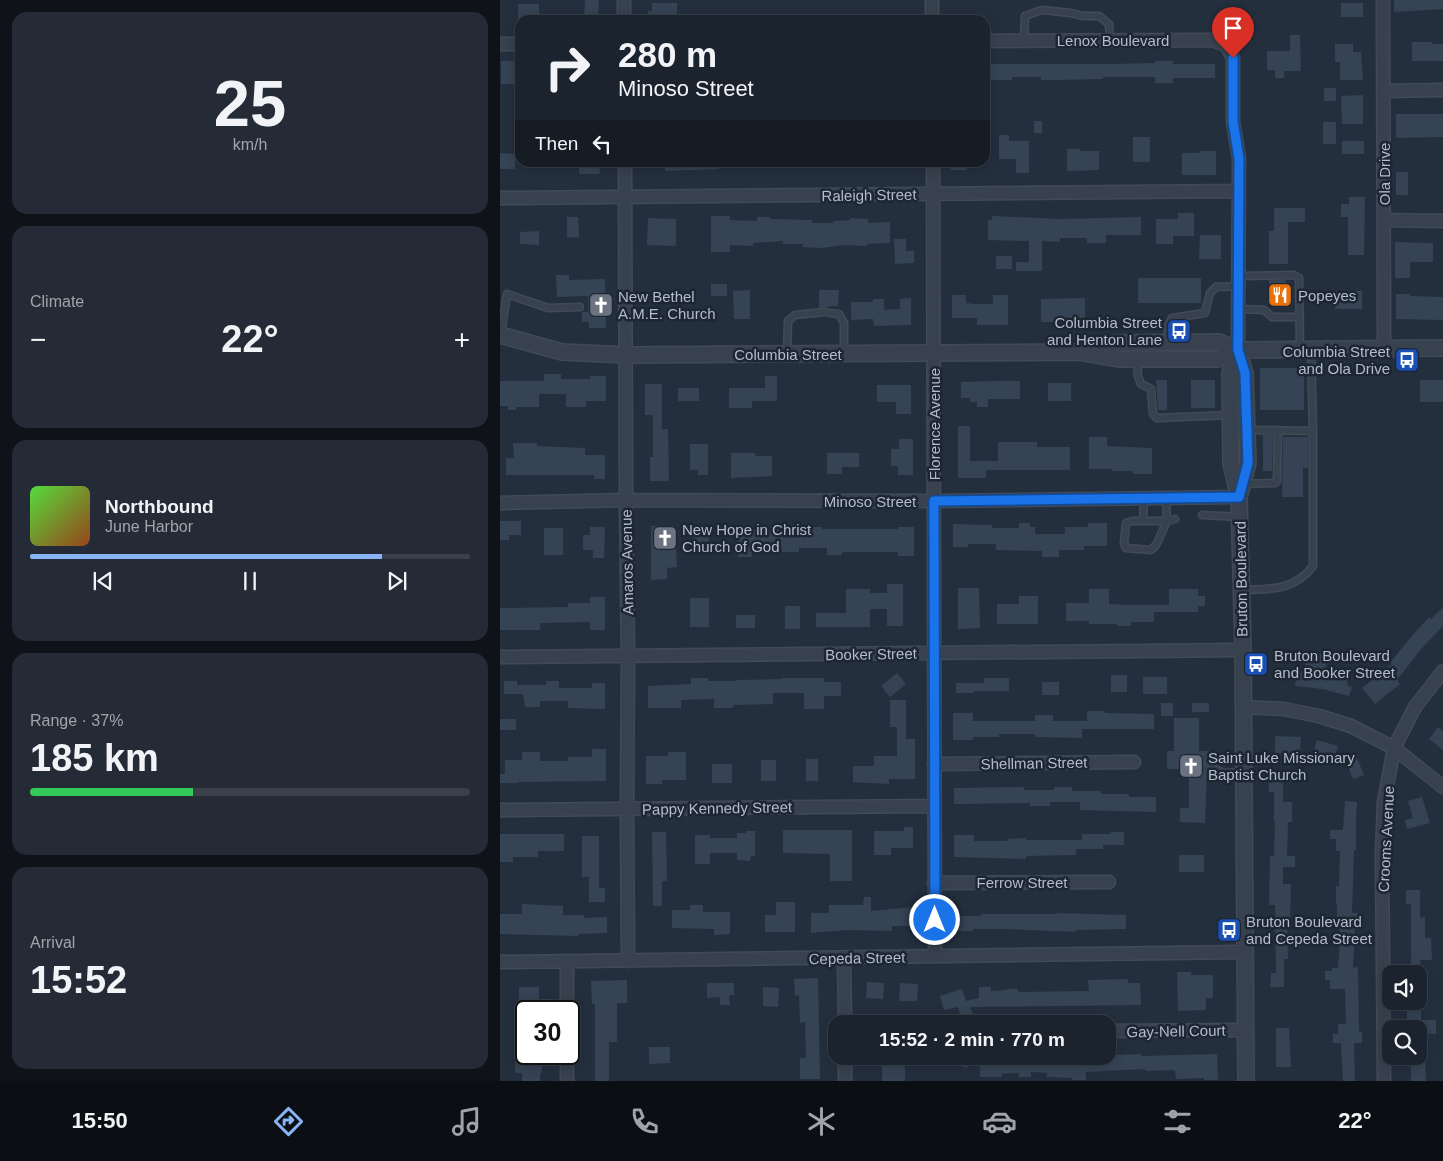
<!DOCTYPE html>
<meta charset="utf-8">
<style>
:root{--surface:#1b232e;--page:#242b36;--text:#f1f3f6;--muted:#a0a4aa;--line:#39404a;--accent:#8ab4f8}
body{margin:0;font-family:Helvetica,sans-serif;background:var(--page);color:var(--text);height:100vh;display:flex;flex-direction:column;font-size:19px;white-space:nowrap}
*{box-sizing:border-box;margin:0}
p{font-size:16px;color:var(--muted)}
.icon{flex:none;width:28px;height:28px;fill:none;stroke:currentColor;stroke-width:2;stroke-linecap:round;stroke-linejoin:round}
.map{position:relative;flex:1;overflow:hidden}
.drawer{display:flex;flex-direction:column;gap:12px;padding:12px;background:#0f1319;width:500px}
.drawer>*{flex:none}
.hud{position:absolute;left:15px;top:15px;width:475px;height:152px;border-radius:15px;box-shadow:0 2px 12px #0003,0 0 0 1px var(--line);background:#1b232e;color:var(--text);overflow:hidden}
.controls{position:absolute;left:882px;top:965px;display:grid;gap:10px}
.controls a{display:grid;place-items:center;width:45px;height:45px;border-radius:10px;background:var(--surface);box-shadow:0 2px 12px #0003,0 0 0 1px var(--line);font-size:25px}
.speed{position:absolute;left:15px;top:1000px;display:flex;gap:10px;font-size:25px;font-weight:700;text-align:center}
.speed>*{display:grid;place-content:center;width:65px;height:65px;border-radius:50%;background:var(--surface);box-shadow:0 2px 12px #0003,0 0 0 1px var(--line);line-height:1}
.speed .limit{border:2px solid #111;border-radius:8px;background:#fff;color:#111}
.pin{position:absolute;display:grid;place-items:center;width:42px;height:42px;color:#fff;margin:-51px -21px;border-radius:50% 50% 50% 0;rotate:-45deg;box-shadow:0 0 5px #0007}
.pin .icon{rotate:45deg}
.me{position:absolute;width:55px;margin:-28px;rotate:0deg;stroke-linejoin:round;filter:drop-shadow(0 0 4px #0008)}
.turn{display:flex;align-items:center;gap:18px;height:105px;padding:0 20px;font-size:22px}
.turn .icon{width:65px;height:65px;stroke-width:2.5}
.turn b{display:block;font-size:35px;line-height:42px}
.then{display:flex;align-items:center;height:48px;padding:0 20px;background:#0003;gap:10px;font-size:19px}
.big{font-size:38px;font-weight:800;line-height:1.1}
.drawer .tile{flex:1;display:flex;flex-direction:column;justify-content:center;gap:8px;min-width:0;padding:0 18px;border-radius:15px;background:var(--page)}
.drawer .dial{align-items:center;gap:0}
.dial b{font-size:65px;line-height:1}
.song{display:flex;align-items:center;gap:15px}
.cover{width:60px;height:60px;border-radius:8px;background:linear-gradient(135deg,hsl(110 70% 55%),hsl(20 70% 35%))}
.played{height:5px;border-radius:2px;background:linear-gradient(90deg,var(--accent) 80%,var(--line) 80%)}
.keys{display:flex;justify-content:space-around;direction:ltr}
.heat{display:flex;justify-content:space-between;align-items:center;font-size:28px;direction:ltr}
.charge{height:8px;border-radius:4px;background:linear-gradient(90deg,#34c759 37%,var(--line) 0)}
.trip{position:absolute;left:328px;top:1015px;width:288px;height:50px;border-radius:15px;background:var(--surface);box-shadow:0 2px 12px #0003,0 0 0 1px var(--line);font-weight:800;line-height:50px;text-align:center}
.menu{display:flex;height:80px;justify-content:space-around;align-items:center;background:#0b0e12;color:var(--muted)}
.menu .icon{width:35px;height:35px}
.menu .on{color:var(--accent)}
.menu b{font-size:22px;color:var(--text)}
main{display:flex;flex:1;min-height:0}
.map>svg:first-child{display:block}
.building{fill:#364354}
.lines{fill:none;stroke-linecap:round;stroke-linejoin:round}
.service-casing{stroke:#414a57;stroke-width:9}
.minor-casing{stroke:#414a57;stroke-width:15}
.tertiary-casing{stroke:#414a57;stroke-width:18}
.service{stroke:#38414e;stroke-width:6}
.minor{stroke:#38414e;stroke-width:12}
.tertiary{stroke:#38414e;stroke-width:15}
.route-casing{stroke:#114b97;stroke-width:12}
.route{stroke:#1a73e8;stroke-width:9}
.labels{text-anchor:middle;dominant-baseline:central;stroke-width:5;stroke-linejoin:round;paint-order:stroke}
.street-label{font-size:15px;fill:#b4bcc9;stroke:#1d2633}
.poi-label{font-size:15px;fill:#b4bcc9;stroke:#1d2633;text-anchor:start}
</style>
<main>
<section class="drawer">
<div class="tile dial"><b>25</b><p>km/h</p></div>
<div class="tile"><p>Climate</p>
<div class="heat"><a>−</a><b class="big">22°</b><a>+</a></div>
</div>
<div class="tile">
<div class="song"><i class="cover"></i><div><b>Northbound</b><p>June Harbor</p></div></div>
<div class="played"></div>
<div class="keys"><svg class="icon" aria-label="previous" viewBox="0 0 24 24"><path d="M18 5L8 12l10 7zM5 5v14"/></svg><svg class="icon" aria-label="pause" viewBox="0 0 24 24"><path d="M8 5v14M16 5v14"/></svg><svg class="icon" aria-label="next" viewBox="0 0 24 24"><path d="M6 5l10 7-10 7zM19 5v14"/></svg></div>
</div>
<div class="tile"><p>Range · 37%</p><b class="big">185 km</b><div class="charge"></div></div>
<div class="tile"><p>Arrival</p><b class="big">15:52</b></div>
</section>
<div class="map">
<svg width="943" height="1081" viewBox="0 0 943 1081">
<rect width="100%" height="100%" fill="#242f3e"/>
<path class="building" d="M85,0H99L98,20H84Z
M894,0H943V9L894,12Z
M152,3H177V20H148V11H152Z
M841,3H863V17H841Z
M18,4H39V18L18,19Z
M790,35H800L801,71H784V78H775V70H767V51H790Z
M912,42H932V44H943V61H912Z
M835,44H853V52H861L863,80H840V62H835Z
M1,61H14V71H20V84H1Z
M655,61H673V64H715V78H673V83H655V77H603V79L557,80H541V77H512V80H485V64H612L655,63Z
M824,88H836V101H824Z
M863,95V124H842L841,96Z
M896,114H943V137L896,138Z
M534,121H542V133H534Z
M823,122H836V144H823Z
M499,135H509V141H529V173H516V159H499Z
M633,137H650V162H633Z
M842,141H864V154H842Z
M567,149H580V151H599V170L567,171Z
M699,151H716V175H682V153H699Z
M0,153L16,154L15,169H0Z
M79,162H99L100,174H79Z
M165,162H219V169L165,171Z
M451,162H467V170H451Z
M896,172H908V195H896Z
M849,197H865L864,255H848V217H841V204H849Z
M774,208H805V222H788V264H769V231H774Z
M678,213H694V236H673V244H656V219H678Z
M211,216H230V220L257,221V217H270V219L312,220V223H333V221L350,220V218L368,219V223L390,222V243L367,244V246L346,245L321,248L303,247V244H283V241L253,243V246L230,245V252H211Z
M492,216L560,219L641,217V235H606V243H587V238H560V242L542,241V271H516V262H529V241L488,240V220H492Z
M67,217H78L79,237L67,238Z
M148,218L176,219V246L147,245Z
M39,231V245L20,244V232Z
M700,235H721V259H699Z
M394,239H406V251H414V263L395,264Z
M895,242L933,243V262H910V278H895Z
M496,256H512V269H496Z
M56,275H69V280L105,279L106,328H89V322H82V312H88V296L57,297Z
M638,278H701V303H638Z
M769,280H786V304H769Z
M211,284H227V296H211Z
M250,290V319H234L233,291Z
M319,290H339L338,306H329L327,308H319Z
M825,291H862V309H835V303H825Z
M896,294H910V296L943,297V320L896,319Z
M452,295H466V303L475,304H493V295H508V325H477V318H452Z
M411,298V325L374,326L373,319L351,320V302H373V299H384V310L400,309V299Z
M585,298V322H541V299Z
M760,368H804V410H760Z
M44,374H61V379H90V376H106V401H86V407H66V394H39V407H16V410H8V406H0V381H44Z
M265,376H277V401H252V408H229V388H265Z
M656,380H667V410H658Z
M691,380H715V408H691Z
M920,380H943V402H920Z
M497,381H520V399H488V407H477V402H470V398H461V382Z
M548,383H571V401H548Z
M145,384H162V429H168L169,481H150V457H153V415H145Z
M377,385H411V414H396V402H377Z
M178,388H199V401H178Z
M458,426H470V461H498V442H537V447H570V470H486V478H458Z
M763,435H773L772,471H763Z
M589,437H607V446L652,448V474H633V471H612V469H589Z
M783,437H808V468H803V497H782Z
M399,439H413V475H398V466H391V449H399Z
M13,443H37V446L85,448V455H105V479H94V475H6V458H14Z
M190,444H208V475H198V470H190Z
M231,453H255V456H272V476L231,478Z
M327,453H359V467H342V474H327Z
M0,521H21V535H9V540H0Z
M519,523H530V527H535V534H565V527H588V523H607V546H584V550H559V557H542V551L496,550V544H468V547H453V524L492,525V528H519Z
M238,525H252V529L277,530H306V527H322V529H398V527H414V556H398V552H342V555H327V548H299V552H282V548H252V557H238Z
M151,526H167V548H176L177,567L167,568V579L151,580Z
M90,527H105L104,558H93V550H83V535H90Z
M44,528H63V555H44Z
M193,531H209V550H193Z
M387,584H403V626H387V609H370V627H316V613H346V589H370V593H387Z
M458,588H479L480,628L458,629Z
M589,589H609V604L631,605H669V589H698V596H705V606H698V612H654V622H631V626H617V624H589V621H566V603H589Z
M519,596H538V624H497V604H519Z
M90,597H105V630H90V622L40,623V630H0V608L68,607V603H90Z
M190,598H209V627H190Z
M285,606H300V629H285Z
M943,607V626L922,648L897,680L900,684L875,704L862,688L892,664L890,663L910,638L929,617L931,619Z
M236,615H255V628H236Z
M808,652L828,655L825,673L848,679L847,685L852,687L849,696L822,689L795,686L797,671L804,672Z
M397,673L406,684L390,697L381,686Z
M611,675H627V692H611Z
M643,677H667V694H643Z
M191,678H208V681H236V680L282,679V678H324V682H341V696H324V709H304V693H273V704L233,705V708H214V699L181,700V708H148V686L191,684Z
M484,678H509V691H474V693H456V683H484Z
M4,681H17V685H46V681H59V688H92V683H105V709L68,708V701H40V707H25L23,694H4Z
M542,682H559V695H542Z
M390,700H406V739H415V779H389V784L353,782V766H374V756H397V727H390Z
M661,703H673V716H661Z
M692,703H709V712H692Z
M587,711H605V713L654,714V729H582V738L535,737V734H499V737H473V740H453V713H473V721H535V715H553V721H587Z
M674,718H699V751H709V765L708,769H707L705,823L680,822V808H689V769H667V751H674Z
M0,719H16V730H0Z
M938,727L943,731V750L929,739Z
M775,736L801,737L800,754L775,753Z
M817,740L838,746L834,760L813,754Z
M92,749H106V781L18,782V783H0V774H5V760H22V752H40V761H68V757H92Z
M168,752H186V780H162V784H146V756H168Z
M857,758L864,775L853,779L846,762Z
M306,759H318V781H306Z
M261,760H276V781H261Z
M212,764H232V783H212Z
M768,771H791V782H783V802H792V822H788L787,856H795V867H783V884H791L790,924H787L788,959H784V987H770L771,973H776L775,905H769L770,856H774L775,822H774V792H769Z
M524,787V790H554V787H572V791H601V794H629V797H656V812L580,810V802H550V806H530V803L454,804V788Z
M922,797L930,823L907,829L905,820L913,818L908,801Z
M845,801L857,802L856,817V850H854L852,913H858V927H855L853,968L858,967L859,1032H862V1043H854L855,1081H843L841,1043H833V1034H838V1024H846L845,989H830V980H825V971H832V968H838L840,941V921H837V904H836V886H839L840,851H836V839H830V830H843Z
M404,827H413V848H391V855H374V831H404Z
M283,830H352V881H330V854L283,853Z
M246,831H255V856H251L250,861L237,860V853H210V864H195V835H210V838H237V833H246Z
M152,832H166L167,881H162V906H153Z
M611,832H624V845H603V849H576V855L526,856V859L454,857V835H474V841H507V839L526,838V840H582V834H611Z
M0,834H64V851H38V857H13V862H0Z
M82,836H99V888H105V902H89V877H82Z
M679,855H704V872H679Z
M906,890H920V918L925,917V938H931L932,960H920L921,974H911V904H906Z
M364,897H371V911L413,907V926H392V931L348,930L311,933V913H329V905H363Z
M276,902H295V932H265V915H276Z
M22,904L63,906V915H84V918L107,917V933L78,934L79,936L0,934V914H22Z
M190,905H203V912H230V934L214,935V929L172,928V910H190Z
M557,913L626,915V929L576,930V932L506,929H473V931H455V916H481V914H557Z
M677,972H691V975H713V998H706V1010L678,1011Z
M318,978L320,1079H300V1058H306L305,1022L300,1023L299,995L295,996L294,979Z
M628,979V983H640L641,1005L470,1007L473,1014L461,1017L458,1007L444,1010L440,996L462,989L466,1001L479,998V987H491V991L507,990V989H518V992L589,991L588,980Z
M127,980V1003H117V1042H109V1081H95V1004H92L91,981Z
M367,982L384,983L383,999L366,998Z
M207,983H234V995H229L230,1005H220V997L207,998Z
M400,983L418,984L417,1001H399Z
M19,987H39V1011H26V1054H42V1073H40V1081H22V1073H15V1047H18Z
M263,987L279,988L278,1007L263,1006Z
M907,1001H921V1020H936V1034H928V1041H919V1029H907Z
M776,1028H789L791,1067H776Z
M149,1047H170V1063L149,1064Z
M641,1054V1056L717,1054L718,1080H704V1078L676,1079L675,1070L645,1071V1069L586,1072V1080H572V1078L547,1077V1073L531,1072V1077H519V1073L502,1074V1077H480V1057H562Z
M437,1056H471L467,1068L436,1058Z
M911,1056H925L926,1081H911Z
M382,1061H405V1081H382Z"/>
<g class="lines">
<defs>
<path id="service" d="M524,41L525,16L542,10L571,13L582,16H599L609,24L610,40
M738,276L794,275L799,278L800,349
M738,309L764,310L772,317H800
M329,313L339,314L344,323V353
M1,334L7,294L48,308L80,307
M668,341V326L672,318L705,313L710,293L716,287L738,286
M287,354L288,321L295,315L324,312
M637,359L638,376L641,384L651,389L653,414L657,418L730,415
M748,430L813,431L811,350
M744,484L775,483L777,481L778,430
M644,498L643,521H667L666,498
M702,515L740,517
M643,521H632L626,523L624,543L626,548L651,550L656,545L667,521L675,519
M741,590C771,589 794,591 813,566V431
M713,768L724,773L743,772"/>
<path id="minor" d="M124,0V20
M883,0L884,348
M432,20V0
M485,41L712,40L726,45L733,58V121L739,159L738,350
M0,44H20
M883,91L943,90
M125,162L126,500L128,657L127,810L128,961
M433,162L435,956
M0,198L738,191
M885,220L943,221
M0,503L126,500L433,501L739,497
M0,657L743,650
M743,707L784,709L819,716L851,726L894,748L943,787
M434,764L634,762
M0,810L434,806
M434,883L609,882
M344,958L345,1024
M0,962L744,952
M67,962V1011
M606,1031L746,1030
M67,1054V1081
M345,1056V1081
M884,1081L882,853L884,802L894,748L915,707L943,671"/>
<path id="tertiary" d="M0,335L62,352L126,355L578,352L619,359H718L738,350
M585,350L617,343L719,342L738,350L943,348
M738,350L730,373L731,464L739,497L743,650L746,1081
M738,350L745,373L748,463L740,494"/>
</defs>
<use href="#service" class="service-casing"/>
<use href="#minor" class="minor-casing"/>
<use href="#tertiary" class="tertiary-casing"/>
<use href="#service" class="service"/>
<use href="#minor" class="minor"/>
<use href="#tertiary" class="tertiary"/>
</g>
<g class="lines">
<defs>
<path id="route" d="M435,920L434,501L739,497L748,463L745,373L738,350L739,159L733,121V58"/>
</defs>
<use href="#route" class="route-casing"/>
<use href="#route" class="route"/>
</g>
<defs>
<symbol id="restaurant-square" viewBox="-11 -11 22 22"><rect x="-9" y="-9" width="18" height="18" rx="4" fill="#e8710a" stroke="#1d2633"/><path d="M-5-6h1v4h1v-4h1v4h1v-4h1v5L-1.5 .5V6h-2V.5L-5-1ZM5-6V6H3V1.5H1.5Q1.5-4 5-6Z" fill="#fff"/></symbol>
<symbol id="church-square" viewBox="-11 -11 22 22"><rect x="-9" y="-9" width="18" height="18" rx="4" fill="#6b7280" stroke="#1d2633"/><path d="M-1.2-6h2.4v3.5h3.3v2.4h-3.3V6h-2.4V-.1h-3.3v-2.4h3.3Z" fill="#fff"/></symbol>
<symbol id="bus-square" viewBox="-11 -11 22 22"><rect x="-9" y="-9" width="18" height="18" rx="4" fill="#1a4fb4" stroke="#1d2633"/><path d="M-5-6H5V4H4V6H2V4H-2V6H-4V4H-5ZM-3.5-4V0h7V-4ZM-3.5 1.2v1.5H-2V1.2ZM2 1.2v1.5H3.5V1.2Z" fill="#fff"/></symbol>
</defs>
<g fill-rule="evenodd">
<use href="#restaurant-square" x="766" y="281" width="28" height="28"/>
<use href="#church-square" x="87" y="291" width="28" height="28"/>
<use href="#bus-square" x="665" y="317" width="28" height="28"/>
<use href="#bus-square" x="893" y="346" width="28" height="28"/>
<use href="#church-square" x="151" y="524" width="28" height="28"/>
<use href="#bus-square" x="742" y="650" width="28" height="28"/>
<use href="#church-square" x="677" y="752" width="28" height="28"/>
<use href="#bus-square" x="715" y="916" width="28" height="28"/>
</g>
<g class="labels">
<g class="street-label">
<text x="613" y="40">Lenox Boulevard</text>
<text transform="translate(884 174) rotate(-90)">Ola Drive</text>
<text transform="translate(369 195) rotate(-1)">Raleigh Street</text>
<text x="288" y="354">Columbia Street</text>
<text transform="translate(434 424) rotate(-90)">Florence Avenue</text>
<text x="370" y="501">Minoso Street</text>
<text transform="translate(127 562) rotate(-91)">Amaros Avenue</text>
<text transform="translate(741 579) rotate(-91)">Bruton Boulevard</text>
<text transform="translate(371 654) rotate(-1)">Booker Street</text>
<text transform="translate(534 763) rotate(-1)">Shellman Street</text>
<text transform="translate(217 808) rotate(-1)">Pappy Kennedy Street</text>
<text transform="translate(886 839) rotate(-87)">Crooms Avenue</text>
<text x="522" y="882">Ferrow Street</text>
<text transform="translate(357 958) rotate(-1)">Cepeda Street</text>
<text transform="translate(676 1031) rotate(-1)">Gay-Nell Court</text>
</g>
<g class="poi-label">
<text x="798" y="295">Popeyes</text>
<text x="118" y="296">New Bethel<tspan x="118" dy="17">A.M.E. Church</tspan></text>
<text x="662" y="322" text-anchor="end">Columbia Street<tspan x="662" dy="17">and Henton Lane</tspan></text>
<text x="890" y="351" text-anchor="end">Columbia Street<tspan x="890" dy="17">and Ola Drive</tspan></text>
<text x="182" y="529">New Hope in Christ<tspan x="182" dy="17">Church of God</tspan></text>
<text x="774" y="655">Bruton Boulevard<tspan x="774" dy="17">and Booker Street</tspan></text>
<text x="708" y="757">Saint Luke Missionary<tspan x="708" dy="17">Baptist Church</tspan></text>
<text x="746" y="921">Bruton Boulevard<tspan x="746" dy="17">and Cepeda Street</tspan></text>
</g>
</g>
</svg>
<div class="controls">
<a><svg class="icon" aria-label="sound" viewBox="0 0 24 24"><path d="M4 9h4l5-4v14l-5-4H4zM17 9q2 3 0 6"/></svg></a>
<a><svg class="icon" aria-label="search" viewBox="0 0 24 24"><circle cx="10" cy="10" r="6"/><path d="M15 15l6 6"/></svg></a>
</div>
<div class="speed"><div class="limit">30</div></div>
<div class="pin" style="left:733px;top:58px;background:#d93025"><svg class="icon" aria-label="arrive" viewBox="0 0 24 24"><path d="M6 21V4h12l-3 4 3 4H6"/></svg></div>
<svg class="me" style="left:435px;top:920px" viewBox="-20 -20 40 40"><circle r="17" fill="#1a73e8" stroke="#fff" stroke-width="3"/><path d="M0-11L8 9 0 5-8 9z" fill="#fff"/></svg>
<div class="trip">15:52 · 2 min · 770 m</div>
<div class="hud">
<div class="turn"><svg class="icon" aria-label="right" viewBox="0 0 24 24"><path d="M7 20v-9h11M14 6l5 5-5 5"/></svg><div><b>280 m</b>Minoso Street</div></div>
<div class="then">Then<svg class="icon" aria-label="left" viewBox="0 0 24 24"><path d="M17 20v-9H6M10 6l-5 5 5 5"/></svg></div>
</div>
</div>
</main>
<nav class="menu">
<b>15:50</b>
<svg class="icon on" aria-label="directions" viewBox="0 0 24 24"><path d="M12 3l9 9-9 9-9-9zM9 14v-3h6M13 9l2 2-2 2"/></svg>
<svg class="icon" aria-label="music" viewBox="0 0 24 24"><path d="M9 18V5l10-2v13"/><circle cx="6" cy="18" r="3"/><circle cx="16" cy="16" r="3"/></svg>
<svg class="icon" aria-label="phone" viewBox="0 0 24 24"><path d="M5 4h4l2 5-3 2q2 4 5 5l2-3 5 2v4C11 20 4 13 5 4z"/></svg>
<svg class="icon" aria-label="climate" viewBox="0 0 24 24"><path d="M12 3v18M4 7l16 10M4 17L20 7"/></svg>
<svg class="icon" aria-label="car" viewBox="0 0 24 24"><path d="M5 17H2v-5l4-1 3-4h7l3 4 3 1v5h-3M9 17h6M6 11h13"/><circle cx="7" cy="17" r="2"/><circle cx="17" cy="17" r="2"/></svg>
<svg class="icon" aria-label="filters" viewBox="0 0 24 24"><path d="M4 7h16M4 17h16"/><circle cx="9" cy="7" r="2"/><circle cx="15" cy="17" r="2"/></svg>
<b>22°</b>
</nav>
